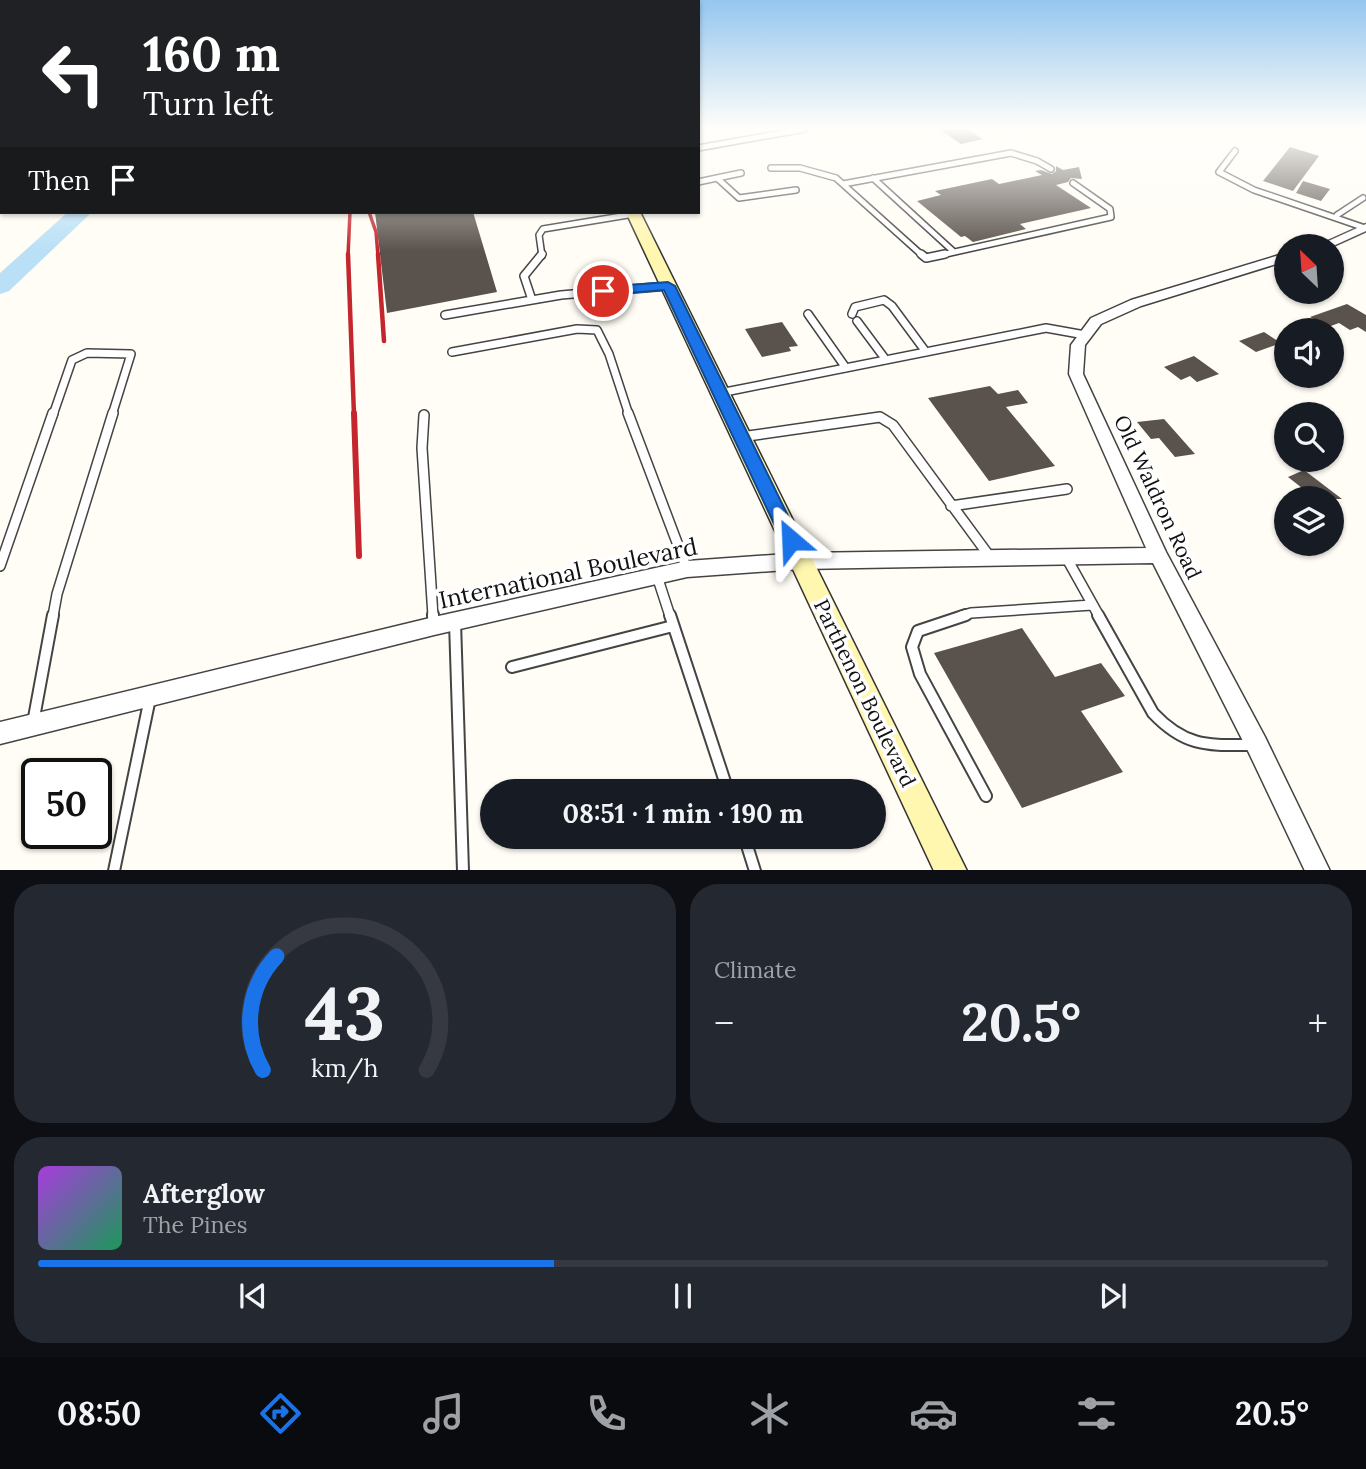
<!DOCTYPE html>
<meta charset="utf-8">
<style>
:root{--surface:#171b24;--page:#242831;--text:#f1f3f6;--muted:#9ea1a6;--line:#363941;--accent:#1a73e8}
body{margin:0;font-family:Lora,serif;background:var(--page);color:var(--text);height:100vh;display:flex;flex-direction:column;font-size:26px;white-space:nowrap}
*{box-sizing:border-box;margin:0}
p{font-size:23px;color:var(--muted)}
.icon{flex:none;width:38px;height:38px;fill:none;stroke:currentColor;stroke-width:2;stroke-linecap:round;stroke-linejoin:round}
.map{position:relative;height:870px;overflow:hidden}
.side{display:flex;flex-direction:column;gap:14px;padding:14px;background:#0d0f14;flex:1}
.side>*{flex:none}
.guide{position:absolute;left:0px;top:0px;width:700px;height:214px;box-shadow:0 2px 5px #0004;background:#202124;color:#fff;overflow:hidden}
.needle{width:46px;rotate:335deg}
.tools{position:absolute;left:1274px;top:234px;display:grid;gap:14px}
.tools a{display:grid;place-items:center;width:70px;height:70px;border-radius:50%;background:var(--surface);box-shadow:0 2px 5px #0004;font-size:35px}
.speed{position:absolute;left:21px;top:758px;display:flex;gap:14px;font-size:35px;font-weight:700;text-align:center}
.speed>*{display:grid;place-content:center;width:91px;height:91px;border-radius:50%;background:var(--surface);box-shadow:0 2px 5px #0004;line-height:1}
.speed .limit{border:4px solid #111;border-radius:10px;background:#fff;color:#111}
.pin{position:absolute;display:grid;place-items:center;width:60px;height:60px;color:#fff;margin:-30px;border:4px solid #fff;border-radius:50%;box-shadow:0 2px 7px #0007}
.me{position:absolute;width:77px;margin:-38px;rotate:334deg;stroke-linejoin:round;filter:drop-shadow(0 0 5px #0008)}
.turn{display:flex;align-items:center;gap:24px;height:147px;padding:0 28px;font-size:32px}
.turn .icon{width:91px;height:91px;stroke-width:2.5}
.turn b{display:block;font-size:49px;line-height:60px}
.then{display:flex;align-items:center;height:66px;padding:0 28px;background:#0003;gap:14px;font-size:26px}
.big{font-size:52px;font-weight:800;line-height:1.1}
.side .widget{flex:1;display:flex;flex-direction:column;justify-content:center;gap:10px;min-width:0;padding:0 24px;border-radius:28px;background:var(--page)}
.side .dial{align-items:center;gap:0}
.dial svg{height:182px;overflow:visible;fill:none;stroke:var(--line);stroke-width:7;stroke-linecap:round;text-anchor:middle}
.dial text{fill:var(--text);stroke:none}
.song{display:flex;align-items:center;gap:21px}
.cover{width:84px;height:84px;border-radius:10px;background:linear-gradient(135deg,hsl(280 70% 55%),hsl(150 70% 35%))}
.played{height:7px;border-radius:4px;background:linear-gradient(90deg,var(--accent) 40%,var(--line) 40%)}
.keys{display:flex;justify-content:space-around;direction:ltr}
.heat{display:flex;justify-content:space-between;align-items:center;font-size:38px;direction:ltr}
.side .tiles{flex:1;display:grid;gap:14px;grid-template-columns:1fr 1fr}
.widget:last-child{grid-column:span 2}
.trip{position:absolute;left:480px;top:779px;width:406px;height:70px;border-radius:35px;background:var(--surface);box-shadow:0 2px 5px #0004;font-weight:800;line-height:70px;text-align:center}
.tab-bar{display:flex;height:112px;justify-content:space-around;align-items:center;background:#090b0e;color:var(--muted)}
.tab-bar .icon{width:49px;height:49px}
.tab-bar .active{color:var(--accent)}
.tab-bar b{font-size:32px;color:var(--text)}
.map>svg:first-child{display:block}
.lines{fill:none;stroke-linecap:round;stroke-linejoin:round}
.river{fill:#b9e0f7;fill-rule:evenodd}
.building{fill:#5a524d}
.service-far3-casing{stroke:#444;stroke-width:8}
.service-far2-casing{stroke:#444;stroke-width:10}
.service-far1-casing{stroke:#444;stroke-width:12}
.service-casing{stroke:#444;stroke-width:14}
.minor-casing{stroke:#444;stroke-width:3}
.secondary-casing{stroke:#333;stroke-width:3}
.service-far3{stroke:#fff;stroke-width:5}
.service-far2{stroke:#fff;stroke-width:7}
.service-far1{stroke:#fff;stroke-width:9}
.service{stroke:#fff;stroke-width:10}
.minor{fill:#fff;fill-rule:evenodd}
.secondary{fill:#fff6b0;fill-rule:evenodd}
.rail-far2{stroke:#c4262e;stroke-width:3.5}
.rail-far1{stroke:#c4262e;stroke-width:4.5}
.rail{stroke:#c4262e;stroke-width:6}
.route{fill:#1a73e8;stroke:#114b97;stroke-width:2}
.labels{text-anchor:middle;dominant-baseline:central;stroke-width:7;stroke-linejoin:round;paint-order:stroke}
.street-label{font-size:21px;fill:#111;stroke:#fff}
.near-street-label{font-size:24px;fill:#111;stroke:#fff}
</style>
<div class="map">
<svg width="1366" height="871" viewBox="0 0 1366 871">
<rect width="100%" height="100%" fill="#fffdf5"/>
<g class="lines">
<path class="river" d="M68,212H92L9,291L0,294V273Z"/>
</g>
<path class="building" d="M939,129H967L983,139L961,144Z
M1290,147L1319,156L1293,191L1263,181Z
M1056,166L1063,170L1079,167L1082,179L1071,178L1068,182L1056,185L1091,208L1020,224L1026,229L973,242L965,236L961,237L917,201L941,195L935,191L992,179L999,184L1042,175L1035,171L1041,170L1052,174L1056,171Z
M1303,181L1330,189L1321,201L1296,193Z
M375,212H473L497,292L387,313Z
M1347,304L1366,315V332L1358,327L1350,330L1339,323L1328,327L1310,317Z
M782,322L798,346L789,347L791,351L762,357L745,329Z
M1264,332L1281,343L1256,352L1239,341Z
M1194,356L1219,374L1197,382L1190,376L1181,380L1164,367Z
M990,386L998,394L1018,390L1028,403L1006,407L1055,466L989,481L928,398Z
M1164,419L1195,454L1175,457L1159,438L1151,439L1137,422Z
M1304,470L1342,499H1316L1288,477Z
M1022,628L1055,677L1101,663L1125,696L1081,711L1123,772L1022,808L934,653Z"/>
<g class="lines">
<defs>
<path id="service-far3" d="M698,148L805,129
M1235,151L1219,172L1254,190L1365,228
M771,168H800L836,178L923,256
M717,178L741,173
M873,178L954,252
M698,182L717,178L739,198L796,190
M843,184L1011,153L1037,161L1051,169
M1337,215L1363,198
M542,256L539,235L543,229L634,214
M937,256L1111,217L1110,209L1073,183"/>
<path id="service-far2" d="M921,254L926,258L945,254
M532,300L524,276L542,254
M808,314L846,368
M852,314L855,307L884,300L892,306L926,352
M445,315L561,295L668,286
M857,321L886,360
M452,352L577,329L597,330L609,354L629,415
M720,393L1046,328L1085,335
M53,415L72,360L87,353L131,354L112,415"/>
<path id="service-far1" d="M628,413L687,569
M424,415L422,448L433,616
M741,437L880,417L893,425L990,557
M951,506L1067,489
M1066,557L1099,616
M0,566L53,413
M657,576L670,616
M53,616L57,594L113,413
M961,616L971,613L1092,605"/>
<path id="service" d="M433,615L434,626
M670,615L728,791
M966,615L918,631L912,647L920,674L986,796
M1098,615L1153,713C1186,748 1209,745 1254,745
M455,622L463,871
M512,667L673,626
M33,723L53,615
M744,836L755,871
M114,871L150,698"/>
<path id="minor" d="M1366,224V231L1331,247H1315Z
M1286,253V261L1141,306L1101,324L1085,345L1083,374L1166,552L1265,737L1330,871H1305L1249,753L1153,563L801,569L687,577L434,635L0,744V722L434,617L687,561L801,553L1146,548L1069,374L1071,345L1091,318L1131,300Z"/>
<path id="secondary" d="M626,212H640L967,871H934Z"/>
</defs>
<use href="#service-far3" class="service-far3-casing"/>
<use href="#service-far2" class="service-far2-casing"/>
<use href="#service-far1" class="service-far1-casing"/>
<use href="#service" class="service-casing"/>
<use href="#minor" class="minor-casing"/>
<use href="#secondary" class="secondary-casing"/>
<use href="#service-far3" class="service-far3"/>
<use href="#service-far2" class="service-far2"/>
<use href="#service-far1" class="service-far1"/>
<use href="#service" class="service"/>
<use href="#minor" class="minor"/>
<use href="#secondary" class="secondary"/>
<path class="rail-far2" d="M0,182L2,180
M369,212L376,232L378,256
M348,256L350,212"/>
<path class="rail-far1" d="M348,254L354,415
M378,254L384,341"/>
<path class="rail" d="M354,413L359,556"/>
</g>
<linearGradient id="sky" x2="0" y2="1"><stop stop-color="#95c6ee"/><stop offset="0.51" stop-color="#fffefa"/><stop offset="1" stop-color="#fffefa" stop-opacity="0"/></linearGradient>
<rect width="1366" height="251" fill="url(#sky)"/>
<path class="route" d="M668,282L675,286L800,540L797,545L791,547L784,545L664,290L603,295L597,291L603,287Z"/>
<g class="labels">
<g class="street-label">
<text transform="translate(1158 497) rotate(65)">Old Waldron Road</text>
<text transform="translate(865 693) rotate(64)">Parthenon Boulevard</text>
</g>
<g class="near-street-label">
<text transform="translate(568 573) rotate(-12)">International Boulevard</text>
</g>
</g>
</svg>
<div class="tools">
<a><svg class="needle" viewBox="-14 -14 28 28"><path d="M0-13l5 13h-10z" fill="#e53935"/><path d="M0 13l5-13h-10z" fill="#9ea1a6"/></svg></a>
<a><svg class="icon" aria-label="sound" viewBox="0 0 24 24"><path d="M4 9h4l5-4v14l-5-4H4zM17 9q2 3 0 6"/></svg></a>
<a><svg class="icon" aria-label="search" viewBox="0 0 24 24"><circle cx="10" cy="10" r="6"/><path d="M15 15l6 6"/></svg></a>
<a><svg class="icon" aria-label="layers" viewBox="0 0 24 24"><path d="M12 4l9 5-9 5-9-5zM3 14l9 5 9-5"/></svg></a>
</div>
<div class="speed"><div class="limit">50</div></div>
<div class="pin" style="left:603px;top:291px;background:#d93025"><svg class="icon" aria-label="arrive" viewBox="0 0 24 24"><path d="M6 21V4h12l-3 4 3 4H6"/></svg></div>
<svg class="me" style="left:791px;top:540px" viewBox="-20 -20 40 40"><path d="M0-17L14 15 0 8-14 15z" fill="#1a73e8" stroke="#fff" stroke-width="4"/></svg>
<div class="trip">08:51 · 1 min · 190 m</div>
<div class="guide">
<div class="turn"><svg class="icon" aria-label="left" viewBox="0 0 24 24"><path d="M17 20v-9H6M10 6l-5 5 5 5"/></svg><div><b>160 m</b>Turn left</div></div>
<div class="then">Then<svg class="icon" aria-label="arrive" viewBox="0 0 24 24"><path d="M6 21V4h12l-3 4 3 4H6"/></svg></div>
</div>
</div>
<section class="side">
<div class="tiles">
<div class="widget dial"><svg viewBox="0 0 100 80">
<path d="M14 69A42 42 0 1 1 86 69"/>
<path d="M14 69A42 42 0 0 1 20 19" stroke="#1a73e8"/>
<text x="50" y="56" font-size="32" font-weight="700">43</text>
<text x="50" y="72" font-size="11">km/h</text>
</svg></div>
<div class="widget"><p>Climate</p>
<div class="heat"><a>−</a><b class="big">20.5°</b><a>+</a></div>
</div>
<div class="widget">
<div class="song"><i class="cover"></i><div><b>Afterglow</b><p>The Pines</p></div></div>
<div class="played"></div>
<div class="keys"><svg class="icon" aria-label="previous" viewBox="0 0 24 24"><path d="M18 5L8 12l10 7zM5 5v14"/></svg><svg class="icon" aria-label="pause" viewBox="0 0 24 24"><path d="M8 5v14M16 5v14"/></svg><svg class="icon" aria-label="next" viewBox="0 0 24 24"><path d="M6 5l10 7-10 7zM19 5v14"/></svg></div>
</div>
</div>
</section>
<nav class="tab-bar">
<b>08:50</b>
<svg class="icon active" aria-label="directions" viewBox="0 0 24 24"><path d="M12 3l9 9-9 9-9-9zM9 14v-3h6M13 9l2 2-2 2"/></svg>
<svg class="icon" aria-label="music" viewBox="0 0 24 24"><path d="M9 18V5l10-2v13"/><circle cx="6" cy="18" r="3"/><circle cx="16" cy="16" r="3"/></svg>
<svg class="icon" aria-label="phone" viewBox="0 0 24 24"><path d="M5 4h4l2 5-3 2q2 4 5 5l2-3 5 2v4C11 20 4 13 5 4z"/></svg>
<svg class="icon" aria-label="climate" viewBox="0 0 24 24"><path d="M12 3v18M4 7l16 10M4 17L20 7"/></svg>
<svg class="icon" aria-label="car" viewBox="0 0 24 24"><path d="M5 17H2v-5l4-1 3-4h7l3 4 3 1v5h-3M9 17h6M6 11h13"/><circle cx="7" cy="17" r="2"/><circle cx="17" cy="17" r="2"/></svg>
<svg class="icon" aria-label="filters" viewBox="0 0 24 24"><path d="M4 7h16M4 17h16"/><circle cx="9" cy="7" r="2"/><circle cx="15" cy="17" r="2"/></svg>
<b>20.5°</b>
</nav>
